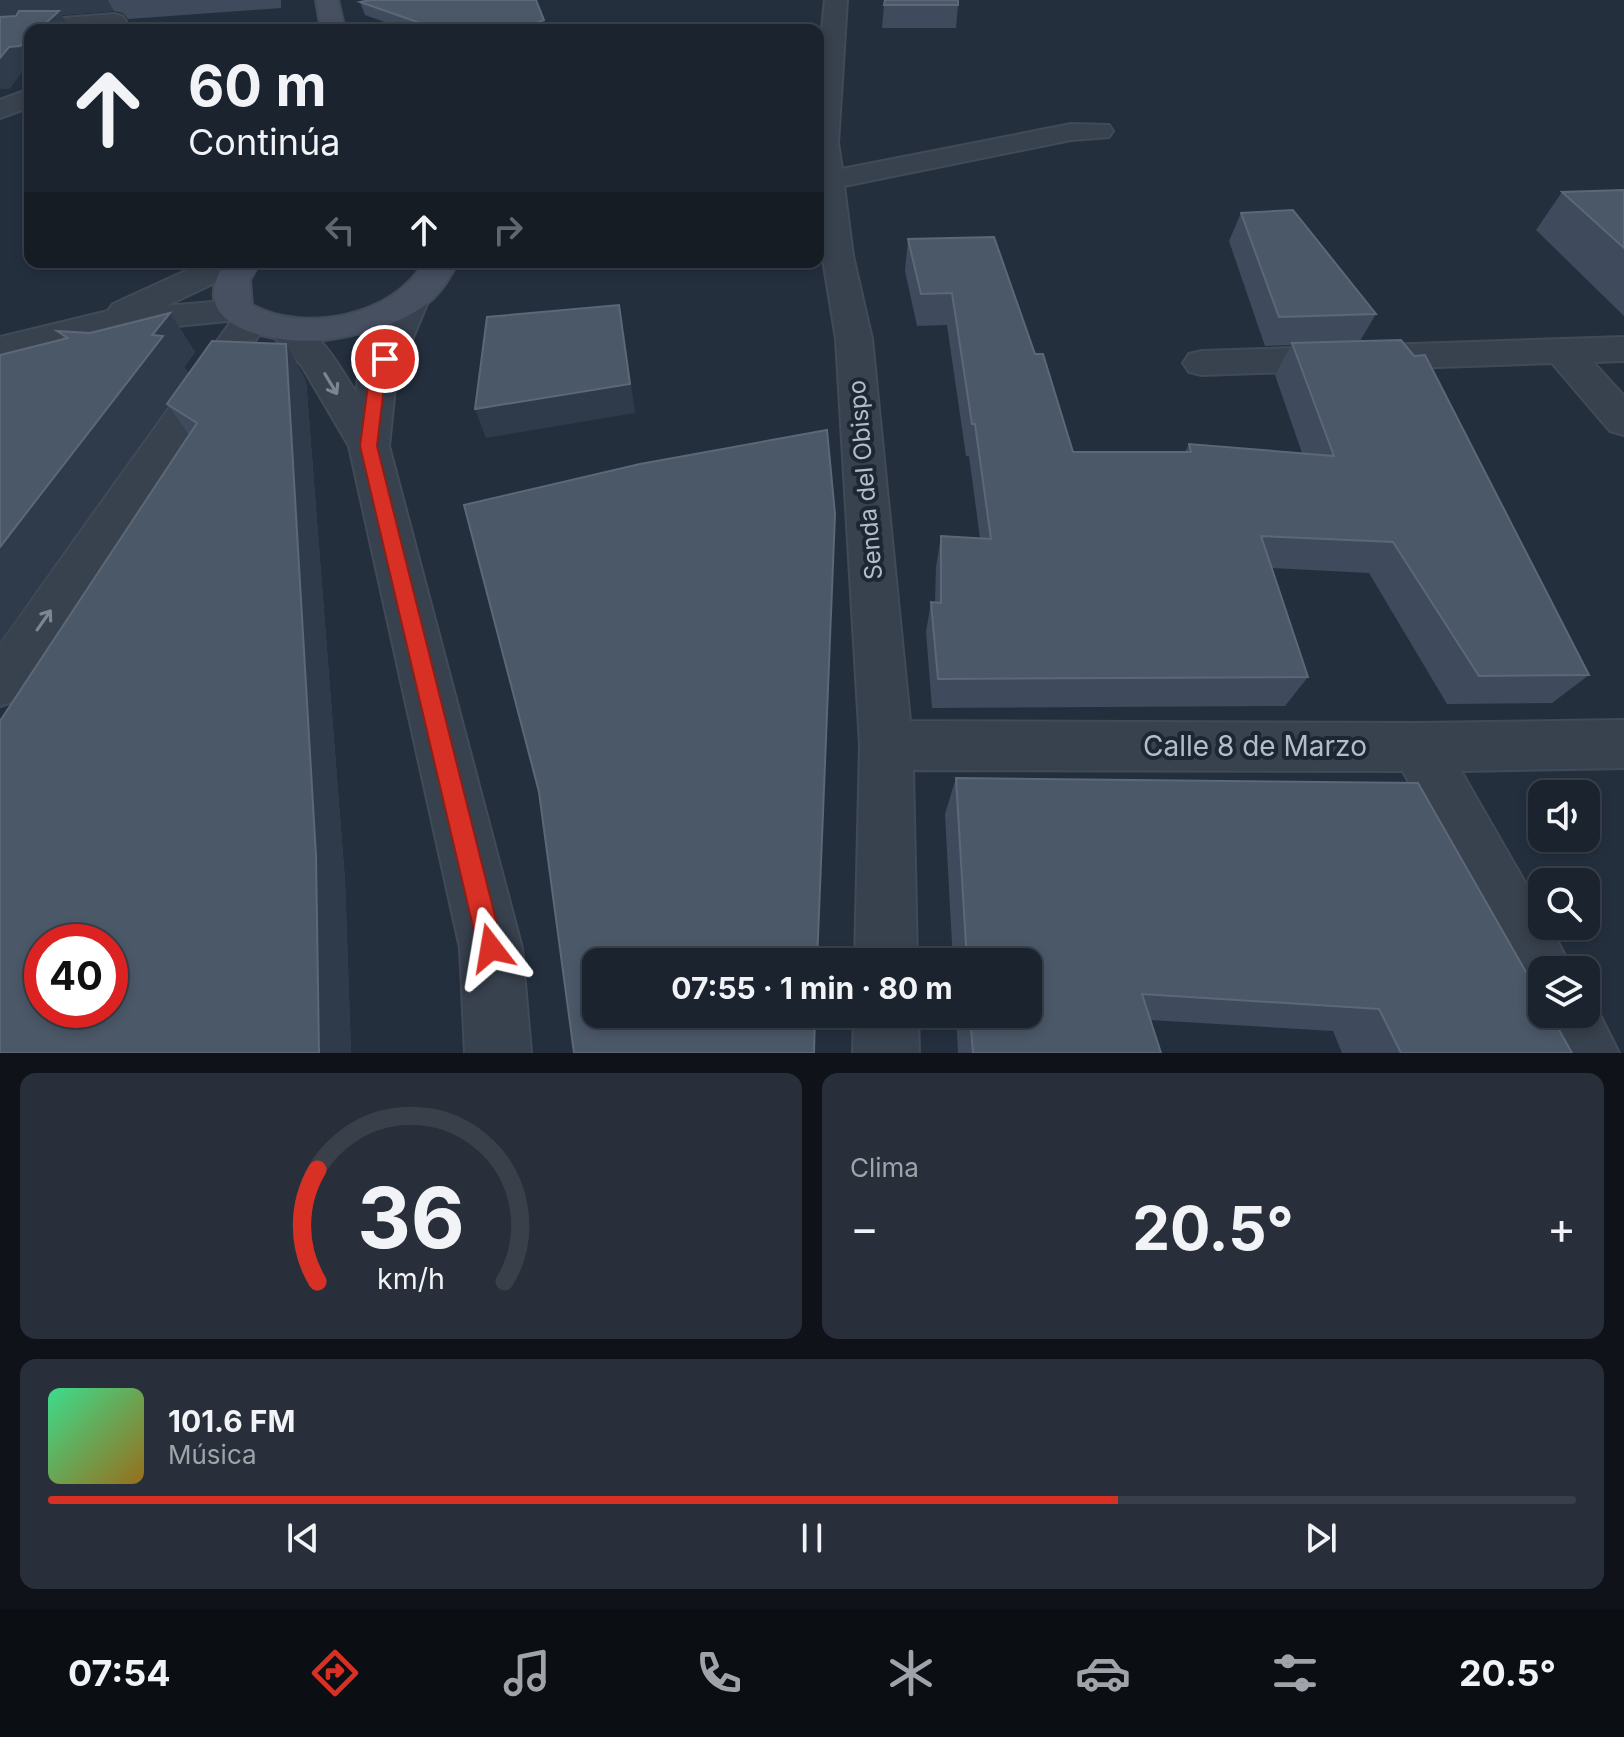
<!DOCTYPE html>
<html lang="es">
<meta charset="utf-8">
<style>
:root{--surface:#1b232e;--page:#282f3a;--text:#f1f3f6;--muted:#a0a4aa;--line:#39404a;--accent:#d93025}
body{margin:0;font-family:Inter,sans-serif;background:var(--page);color:var(--text);height:100vh;display:flex;flex-direction:column;font-size:30px;white-space:nowrap}
*{box-sizing:border-box;margin:0}
p{font-size:26px;color:var(--muted)}
.icon{flex:none;width:44px;height:44px;fill:none;stroke:currentColor;stroke-width:2;stroke-linecap:round;stroke-linejoin:round}
.map{position:relative;height:1053px;overflow:hidden}
.panel{display:flex;flex-direction:column;gap:20px;padding:20px;background:#0f1319;flex:1}
.panel>*{flex:none}
.banner{position:absolute;left:24px;top:24px;width:800px;height:244px;border-radius:16px;box-shadow:0 4px 12px #0003,0 0 0 2px var(--line);background:#1b232e;color:var(--text);overflow:hidden}
.controls{position:absolute;left:1528px;top:780px;display:grid;gap:16px}
.controls a{display:grid;place-items:center;width:72px;height:72px;border-radius:16px;background:var(--surface);box-shadow:0 4px 12px #0003,0 0 0 2px var(--line);font-size:40px}
.speed{position:absolute;left:24px;top:924px;display:flex;gap:16px;font-size:40px;font-weight:700;text-align:center}
.speed>*{display:grid;place-content:center;width:104px;height:104px;border-radius:50%;background:var(--surface);box-shadow:0 4px 12px #0003,0 0 0 2px var(--line);line-height:1}
.speed .limit{border:12px solid #d22;background:#fff;color:#111}
.pin{position:absolute;display:grid;place-items:center;width:68px;height:68px;color:#fff;margin:-34px;border:4px solid #fff;border-radius:50%;box-shadow:0 2px 8px #0007}
.me{position:absolute;width:88px;margin:-44px;rotate:346deg;stroke-linejoin:round;filter:drop-shadow(0 0 6px #0008)}
.turn{display:flex;align-items:center;gap:28px;height:168px;padding:0 32px;font-size:36px}
.turn .icon{width:104px;height:104px;stroke-width:2.5}
.turn b{display:block;font-size:56px;line-height:68px}
.lanes{display:flex;align-items:center;height:76px;padding:0 32px;background:#0003;justify-content:center;gap:40px;direction:ltr}
.lanes .off{opacity:.35}
.big{font-size:60px;font-weight:700;line-height:1.1}
.panel .tile{flex:1;display:flex;flex-direction:column;justify-content:center;gap:12px;min-width:0;padding:0 28px;border-radius:16px;background:var(--page)}
.panel .dial{align-items:center;gap:0}
.dial svg{height:208px;overflow:visible;fill:none;stroke:var(--line);stroke-width:7;stroke-linecap:round;text-anchor:middle}
.dial text{fill:var(--text);stroke:none}
.song{display:flex;align-items:center;gap:24px}
.cover{width:96px;height:96px;border-radius:12px;background:linear-gradient(135deg,hsl(150 70% 55%),hsl(40 70% 35%))}
.played{height:8px;border-radius:4px;background:linear-gradient(90deg,var(--accent) 70%,var(--line) 70%)}
.keys{display:flex;justify-content:space-around;direction:ltr}
.heat{display:flex;justify-content:space-between;align-items:center;font-size:44px;direction:ltr}
.panel .tiles{flex:1;display:grid;gap:20px;grid-template-columns:1fr 1fr}
.tile:last-child{grid-column:span 2}
.trip{position:absolute;left:582px;top:948px;width:460px;height:80px;border-radius:16px;background:var(--surface);box-shadow:0 4px 12px #0003,0 0 0 2px var(--line);font-weight:700;line-height:80px;text-align:center}
.tabs{display:flex;height:128px;justify-content:space-around;align-items:center;background:#0b0e12;color:var(--muted)}
.tabs .icon{width:56px;height:56px}
.tabs .current{color:var(--accent)}
.tabs b{font-size:36px;color:var(--text)}
.map>svg:first-child{display:block}
.lines{fill:none;stroke-linecap:round;stroke-linejoin:round}
.minor-casing{stroke:#414a57;stroke-width:4}
.tertiary-casing{stroke:#414a57;stroke-width:4}
.secondary-casing{stroke:#414a57;stroke-width:4}
.minor{fill:#38414e;fill-rule:evenodd}
.tertiary{fill:#38414e;fill-rule:evenodd}
.secondary{fill:#465061;fill-rule:evenodd}
.wall{fill:#3f4b5c}
.shaded-wall{fill:#2f3b4b}
.building{fill:#4b5868;stroke:#5c6777;stroke-width:2;fill-rule:evenodd}
.oneway{stroke:#7c8592}
.route{fill:#d93025;stroke:#8d1f18;stroke-width:2}
.labels{text-anchor:middle;dominant-baseline:central;stroke-width:8;stroke-linejoin:round;paint-order:stroke}
.street-label{font-size:24px;fill:#b4bcc9;stroke:#1d2633}
.near-street-label{font-size:28px;fill:#b4bcc9;stroke:#1d2633}
</style>
<div class="map">
<svg width="1624" height="1053" viewBox="0 0 1624 1053">
<rect width="100%" height="100%" fill="#242f3e"/>
<g class="lines">
<defs>
<path id="minor" d="M825,0H847L838,143L842,169L1071,124L1109,125L1113,131L1109,137L1071,140L844,186L853,256L872,339L910,721L1418,723L1624,720V768L1461,771L1542,912V926H1550L1572,970H1542V1014H1586L1588,991L1619,1053H1551L1533,1014L1538,1002L1520,994L1403,771L913,770L917,962H855L860,745L836,339L818,229V65Z
M114,14L122,16L126,21L122,26L89,30H30V35L0,37V23Z
M30,89V107L0,118V100Z
M251,309L264,312L269,320L18,700L0,706V644L238,312Z
M1624,337V361L1593,362L1624,396V435L1610,431L1552,363L1202,375L1189,372L1183,363L1189,354L1202,351Z
M854,1014H918L919,1053H853Z"/>
<path id="tertiary" d="M205,262H249L244,269L166,306L236,300L248,303L254,311L248,319L105,333L0,361V337L108,311L113,304Z
M413,287L425,290L430,297L396,378L389,446L522,948L531,1053H465L460,948L349,446L302,366L267,330L272,322C312,312 338,364 356,393L358,378L396,297L401,290Z"/>
<path id="secondary" d="M316,0H338L345,30H321Z
M226,262H260L250,280L252,305C304,334 394,316 424,262H458C450,277 442,291 429,302C401,325 360,335 325,340C279,345 179,329 226,262Z"/>
</defs>
<use href="#minor" class="minor-casing"/>
<use href="#tertiary" class="tertiary-casing"/>
<use href="#secondary" class="secondary-casing"/>
<use href="#minor" class="minor"/>
<use href="#tertiary" class="tertiary"/>
<use href="#secondary" class="secondary"/>
</g>
<path class="wall" d="M0,0H281V8L128,19L123,13L114,11L62,15L30,30V69H24L9,89H0Z
M360,2L544,20L546,30H407L365,15Z
M884,5H958L956,28H882Z
M1624,190V316L1536,230L1562,192Z
M1241,213L1376,314L1360,341L1589,675L1552,703L1447,704L1369,573L1272,568L1308,677L1285,706L932,708L926,632L931,602H935L936,567L941,536L980,538L969,456H966L947,325L917,326L905,271L908,239L1035,354L1073,452H1185L1189,444L1302,453L1275,375L1291,345L1265,346L1229,241Z
M170,313L195,352L184,367L189,374L306,380L345,881L351,1053H0L189,435L168,405L0,642V355L64,339L57,331L90,333Z
M956,778L1572,1053H1342L1333,1031L1150,1020L1161,1053H958L956,1014H1028V962H953L945,814Z"/>
<path class="shaded-wall" d="M0,0H108L114,11L62,15L70,30H38L0,20Z
M544,20L546,30H520Z
M30,37V69H24L9,89H0V58L9,47Z
M619,305L624,334L635,413L486,438L475,409Z
M170,313L195,352L184,367L189,375L0,642V547Z
M286,344L306,380L345,881L351,1053H319Z"/>
<path class="building" d="M370,0H536L544,20L520,30H440L360,2Z
M885,0H958V5H884Z
M19,11H59L38,30H30V37L20,46L9,47L0,58V17L16,16Z
M1624,190V248L1562,192Z
M1293,210L1376,314L1279,317L1241,213Z
M994,237L1035,354H1043L1073,452H1191L1189,444L1334,456L1292,343L1401,340L1414,356L1425,355L1589,675L1479,676L1393,542L1261,536L1308,677L938,679L931,602L941,603V536L991,539L975,424H972L952,293L921,294L908,239Z
M619,305L630,384L475,409L487,317Z
M170,313L152,335L163,336L0,547V355L68,338L57,331L90,333Z
M212,341L286,344L316,856L319,1053H0V721L197,423L167,404ZM42,942H110V1010H42Z
M827,430L835,514L817,962H596V1014H815L814,1053H574L539,792L464,505L640,464Z
M956,778L1418,783L1542,1000V1014H1550L1572,1053H1401L1379,1009L1142,994L1161,1053H973L970,1014H1028V962H967Z"/>
<defs><path id="oneway-shaft" d="M-6 0H5M1.5-3L5.5 0L1.5 3" fill="none" stroke-width="1.6" stroke-linecap="round" stroke-linejoin="round" transform="scale(2)"/></defs>
<g class="oneway">
<use href="#oneway-shaft" transform="translate(331 384) rotate(59)"/>
<use href="#oneway-shaft" transform="translate(44 620) rotate(-55)"/>
</g>
<path class="route" d="M385,354L393,359L385,378L377,446L503,948L500,957L491,961L482,957L478,948L360,446L369,378L380,355Z"/>
<g class="labels">
<g class="street-label">
<text transform="translate(865 480) rotate(-95)">Senda del Obispo</text>
</g>
<g class="near-street-label">
<text x="1255" y="746">Calle 8 de Marzo</text>
</g>
</g>
</svg>
<div class="controls">
<a><svg class="icon" aria-label="sound" viewBox="0 0 24 24"><path d="M4 9h4l5-4v14l-5-4H4zM17 9q2 3 0 6"/></svg></a>
<a><svg class="icon" aria-label="search" viewBox="0 0 24 24"><circle cx="10" cy="10" r="6"/><path d="M15 15l6 6"/></svg></a>
<a><svg class="icon" aria-label="layers" viewBox="0 0 24 24"><path d="M12 4l9 5-9 5-9-5zM3 14l9 5 9-5"/></svg></a>
</div>
<div class="speed"><div class="limit">40</div></div>
<div class="pin" style="left:385px;top:359px;background:#d93025"><svg class="icon" aria-label="arrive" viewBox="0 0 24 24"><path d="M6 21V4h12l-3 4 3 4H6"/></svg></div>
<svg class="me" style="left:491px;top:948px" viewBox="-20 -20 40 40"><path d="M0-17L14 15 0 8-14 15z" fill="#d93025" stroke="#fff" stroke-width="4"/></svg>
<div class="trip">07:55 · 1 min · 80 m</div>
<div class="banner">
<div class="turn"><svg class="icon" aria-label="ahead" viewBox="0 0 24 24"><path d="M12 20V5M6 11l6-6 6 6"/></svg><div><b>60 m</b>Continúa</div></div>
<div class="lanes"><svg class="icon off" aria-label="left" viewBox="0 0 24 24"><path d="M17 20v-9H6M10 6l-5 5 5 5"/></svg><svg class="icon" aria-label="ahead" viewBox="0 0 24 24"><path d="M12 20V5M6 11l6-6 6 6"/></svg><svg class="icon off" aria-label="right" viewBox="0 0 24 24"><path d="M7 20v-9h11M14 6l5 5-5 5"/></svg></div>
</div>
</div>
<section class="panel">
<div class="tiles">
<div class="tile dial"><svg viewBox="0 0 100 80">
<path d="M14 69A42 42 0 1 1 86 69"/>
<path d="M14 69A42 42 0 0 1 14 26" stroke="#d93025"/>
<text x="50" y="56" font-size="32" font-weight="700">36</text>
<text x="50" y="72" font-size="11">km/h</text>
</svg></div>
<div class="tile"><p>Clima</p>
<div class="heat"><a>−</a><b class="big">20.5°</b><a>+</a></div>
</div>
<div class="tile">
<div class="song"><i class="cover"></i><div><b>101.6 FM</b><p>Música</p></div></div>
<div class="played"></div>
<div class="keys"><svg class="icon" aria-label="previous" viewBox="0 0 24 24"><path d="M18 5L8 12l10 7zM5 5v14"/></svg><svg class="icon" aria-label="pause" viewBox="0 0 24 24"><path d="M8 5v14M16 5v14"/></svg><svg class="icon" aria-label="next" viewBox="0 0 24 24"><path d="M6 5l10 7-10 7zM19 5v14"/></svg></div>
</div>
</div>
</section>
<nav class="tabs">
<b>07:54</b>
<svg class="icon current" aria-label="directions" viewBox="0 0 24 24"><path d="M12 3l9 9-9 9-9-9zM9 14v-3h6M13 9l2 2-2 2"/></svg>
<svg class="icon" aria-label="music" viewBox="0 0 24 24"><path d="M9 18V5l10-2v13"/><circle cx="6" cy="18" r="3"/><circle cx="16" cy="16" r="3"/></svg>
<svg class="icon" aria-label="phone" viewBox="0 0 24 24"><path d="M5 4h4l2 5-3 2q2 4 5 5l2-3 5 2v4C11 20 4 13 5 4z"/></svg>
<svg class="icon" aria-label="climate" viewBox="0 0 24 24"><path d="M12 3v18M4 7l16 10M4 17L20 7"/></svg>
<svg class="icon" aria-label="car" viewBox="0 0 24 24"><path d="M5 17H2v-5l4-1 3-4h7l3 4 3 1v5h-3M9 17h6M6 11h13"/><circle cx="7" cy="17" r="2"/><circle cx="17" cy="17" r="2"/></svg>
<svg class="icon" aria-label="filters" viewBox="0 0 24 24"><path d="M4 7h16M4 17h16"/><circle cx="9" cy="7" r="2"/><circle cx="15" cy="17" r="2"/></svg>
<b>20.5°</b>
</nav>
